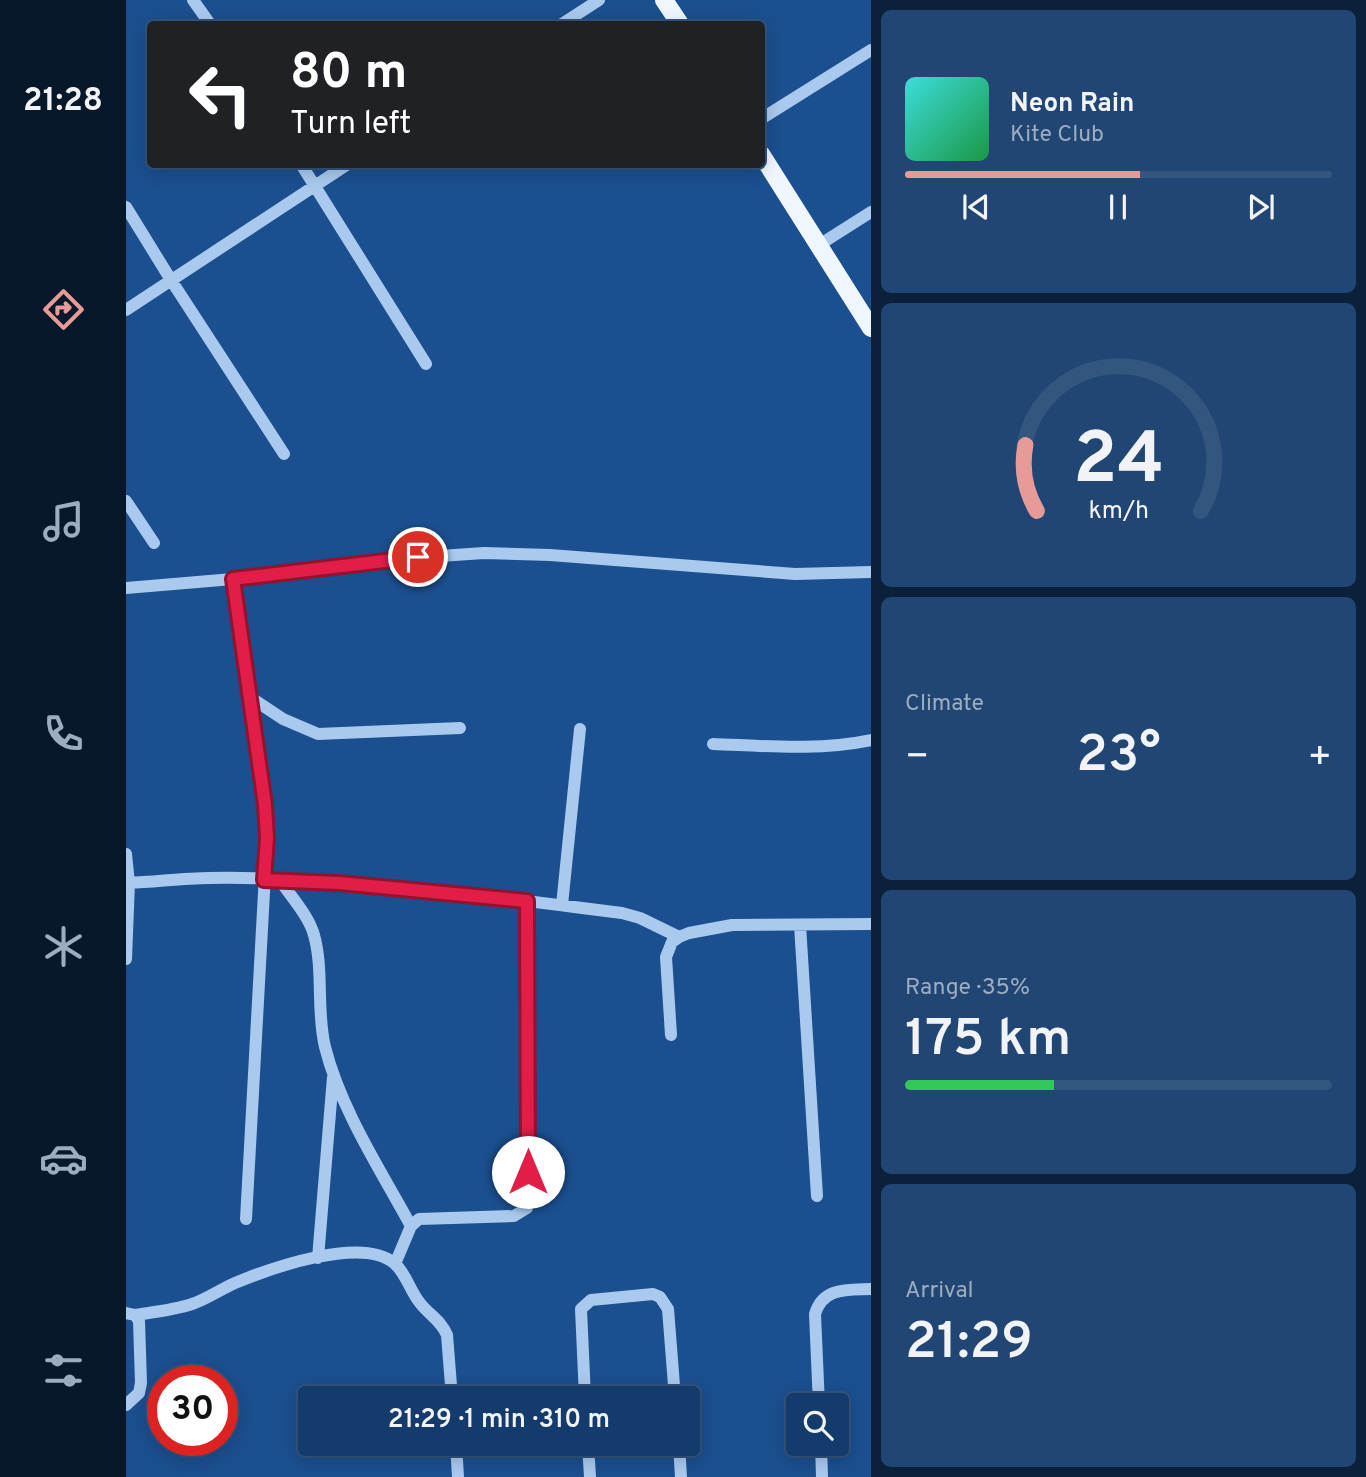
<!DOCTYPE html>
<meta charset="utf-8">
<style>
:root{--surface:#143b6b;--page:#214673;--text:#f1f3f6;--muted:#9dadc1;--line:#33557e;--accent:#e69b98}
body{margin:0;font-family:Overpass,sans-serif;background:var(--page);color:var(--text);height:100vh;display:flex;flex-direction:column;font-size:26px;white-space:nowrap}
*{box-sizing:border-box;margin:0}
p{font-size:23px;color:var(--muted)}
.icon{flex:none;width:38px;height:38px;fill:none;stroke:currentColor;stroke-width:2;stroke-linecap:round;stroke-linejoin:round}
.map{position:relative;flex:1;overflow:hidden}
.panel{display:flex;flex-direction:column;gap:10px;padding:10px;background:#0b203b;width:495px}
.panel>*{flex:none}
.top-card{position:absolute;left:21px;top:21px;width:618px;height:147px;border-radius:7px;box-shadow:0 4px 18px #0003,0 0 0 2px var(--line);background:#202124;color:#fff;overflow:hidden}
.tools{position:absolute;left:660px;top:1393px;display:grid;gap:14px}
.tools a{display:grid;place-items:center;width:63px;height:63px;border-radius:7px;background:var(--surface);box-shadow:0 4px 18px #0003,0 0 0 2px var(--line);font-size:35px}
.speed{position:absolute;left:21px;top:1365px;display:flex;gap:14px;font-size:35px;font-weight:700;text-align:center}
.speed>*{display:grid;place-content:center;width:91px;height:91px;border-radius:50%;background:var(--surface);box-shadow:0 4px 18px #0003,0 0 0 2px var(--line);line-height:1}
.speed .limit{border:10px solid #d22;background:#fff;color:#111}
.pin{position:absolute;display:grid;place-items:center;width:60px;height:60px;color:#fff;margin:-30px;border:4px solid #fff;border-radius:50%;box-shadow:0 2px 7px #0007}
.me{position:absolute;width:77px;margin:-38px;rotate:0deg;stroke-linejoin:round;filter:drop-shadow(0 0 5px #0008)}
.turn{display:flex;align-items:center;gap:24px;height:147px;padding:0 28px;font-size:32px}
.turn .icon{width:91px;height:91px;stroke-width:2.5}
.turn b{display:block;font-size:49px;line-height:60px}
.big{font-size:52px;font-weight:600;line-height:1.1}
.panel .widget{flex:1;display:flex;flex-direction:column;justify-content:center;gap:10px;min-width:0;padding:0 24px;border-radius:10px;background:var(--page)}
.panel .dial{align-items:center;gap:0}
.dial svg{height:182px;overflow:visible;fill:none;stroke:var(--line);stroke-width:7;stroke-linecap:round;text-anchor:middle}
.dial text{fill:var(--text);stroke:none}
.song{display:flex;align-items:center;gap:21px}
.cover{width:84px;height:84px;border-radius:10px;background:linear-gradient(135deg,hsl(180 70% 55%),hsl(140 70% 35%))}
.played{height:7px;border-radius:4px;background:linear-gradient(90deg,var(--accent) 55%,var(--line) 55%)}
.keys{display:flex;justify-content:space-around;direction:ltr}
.heat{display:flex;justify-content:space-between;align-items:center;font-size:38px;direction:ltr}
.charge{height:10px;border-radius:5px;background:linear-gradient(90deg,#34c759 35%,var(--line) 0)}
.trip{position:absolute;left:172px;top:1386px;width:402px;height:70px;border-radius:7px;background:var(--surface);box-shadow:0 4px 18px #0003,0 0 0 2px var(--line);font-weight:600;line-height:70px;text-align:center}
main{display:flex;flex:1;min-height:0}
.tab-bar{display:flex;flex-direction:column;width:126px;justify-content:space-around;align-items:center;background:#08182b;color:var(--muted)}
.tab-bar .icon{width:49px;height:49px}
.tab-bar .selected{color:var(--accent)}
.tab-bar b{font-size:32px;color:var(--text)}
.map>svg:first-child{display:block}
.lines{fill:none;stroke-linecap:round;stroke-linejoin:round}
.minor{stroke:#a9c9ee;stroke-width:12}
.major{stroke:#f0f6ff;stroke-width:18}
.route-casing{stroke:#92132f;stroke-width:18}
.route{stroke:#e11d48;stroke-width:12}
</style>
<main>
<nav class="tab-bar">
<b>21:28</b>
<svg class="icon selected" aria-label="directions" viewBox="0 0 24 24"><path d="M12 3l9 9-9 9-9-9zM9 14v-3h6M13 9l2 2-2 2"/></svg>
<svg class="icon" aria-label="music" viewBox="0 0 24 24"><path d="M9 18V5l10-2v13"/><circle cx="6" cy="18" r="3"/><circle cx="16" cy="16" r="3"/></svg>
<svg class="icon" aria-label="phone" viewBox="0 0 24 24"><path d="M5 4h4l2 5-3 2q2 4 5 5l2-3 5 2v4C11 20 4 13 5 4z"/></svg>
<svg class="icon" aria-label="climate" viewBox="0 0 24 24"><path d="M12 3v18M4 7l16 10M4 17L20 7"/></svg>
<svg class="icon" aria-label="car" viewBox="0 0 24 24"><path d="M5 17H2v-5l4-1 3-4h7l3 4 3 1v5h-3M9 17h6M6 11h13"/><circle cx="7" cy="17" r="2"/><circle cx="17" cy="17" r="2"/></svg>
<svg class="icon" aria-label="filters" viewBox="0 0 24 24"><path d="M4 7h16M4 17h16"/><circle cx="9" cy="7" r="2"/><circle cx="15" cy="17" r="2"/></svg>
</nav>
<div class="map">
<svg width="745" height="1477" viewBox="0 0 745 1477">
<rect width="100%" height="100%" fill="#1b4f8f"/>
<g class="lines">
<path class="minor" d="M67,0L84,24
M436,24L473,0
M635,119L745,50
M175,164L300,364
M0,207L45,280L158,454
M693,245L745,212
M0,310L222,164
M0,501L28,543
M107,579L139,805L141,838L120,1219
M0,588L107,579L270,559L358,553L424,555L669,574L745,572
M124,697L157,719L192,734L334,728
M587,744C640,746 692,751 745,740
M0,854L3,883L0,959
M154,880C165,897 183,916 188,935C198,971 190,1010 199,1047C215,1110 254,1169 285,1226
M3,883C30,882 57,878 83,878C221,876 360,896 496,913L514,918L553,937
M436,905L454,729
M674,925L691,1196
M545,1035L540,957L546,942L553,937L563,933L606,925L745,924
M192,1258L207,1077
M269,1264L285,1226L293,1219L388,1216L401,1208V901
M0,1313L9,1315L13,1321L15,1383L13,1393L0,1405
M9,1315C28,1312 48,1310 66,1304C81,1299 95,1289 109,1283C145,1268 235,1236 268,1263C280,1273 284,1291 294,1303C303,1315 315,1320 321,1335L326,1398
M459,1398L455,1309L465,1300L527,1294L534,1297L542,1309L549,1398
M693,1405L689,1314C697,1287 721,1290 745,1289
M330,1444L332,1477
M462,1444L464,1477
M553,1444L555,1477
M695,1444L696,1477"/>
<path class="major" d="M538,0L554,24
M635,154L745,328"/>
</g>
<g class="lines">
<defs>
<path id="route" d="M292,557L107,579L139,805L141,838L138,880L213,883L401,901L402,1172"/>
</defs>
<use href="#route" class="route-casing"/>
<use href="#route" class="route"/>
</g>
</svg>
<div class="tools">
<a><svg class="icon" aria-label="search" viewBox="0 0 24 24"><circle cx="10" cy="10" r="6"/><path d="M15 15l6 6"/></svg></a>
</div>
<div class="speed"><div class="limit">30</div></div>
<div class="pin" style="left:292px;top:557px;background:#d93025"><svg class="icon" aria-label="arrive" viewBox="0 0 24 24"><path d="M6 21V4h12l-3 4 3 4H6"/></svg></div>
<svg class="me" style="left:402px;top:1172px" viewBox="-20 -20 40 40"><circle r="19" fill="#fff"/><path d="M0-13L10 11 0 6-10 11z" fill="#e11d48"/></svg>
<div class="trip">21:29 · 1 min · 310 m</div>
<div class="top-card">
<div class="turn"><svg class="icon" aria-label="left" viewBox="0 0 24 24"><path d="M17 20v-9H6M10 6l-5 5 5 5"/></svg><div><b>80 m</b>Turn left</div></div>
</div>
</div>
<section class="panel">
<div class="widget">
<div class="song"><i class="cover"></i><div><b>Neon Rain</b><p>Kite Club</p></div></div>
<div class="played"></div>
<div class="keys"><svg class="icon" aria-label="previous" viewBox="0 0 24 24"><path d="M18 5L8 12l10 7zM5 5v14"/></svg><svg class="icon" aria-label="pause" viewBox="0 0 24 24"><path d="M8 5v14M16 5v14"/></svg><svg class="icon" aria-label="next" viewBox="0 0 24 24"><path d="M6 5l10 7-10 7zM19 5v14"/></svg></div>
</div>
<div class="widget dial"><svg viewBox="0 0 100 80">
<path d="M14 69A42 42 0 1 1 86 69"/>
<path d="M14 69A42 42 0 0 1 9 40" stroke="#e69b98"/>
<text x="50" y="56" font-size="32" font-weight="700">24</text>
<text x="50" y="72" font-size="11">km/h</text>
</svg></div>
<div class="widget"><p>Climate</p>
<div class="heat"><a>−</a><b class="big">23°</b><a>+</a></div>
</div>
<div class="widget"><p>Range · 35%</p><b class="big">175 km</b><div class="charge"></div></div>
<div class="widget"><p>Arrival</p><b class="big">21:29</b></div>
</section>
</main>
